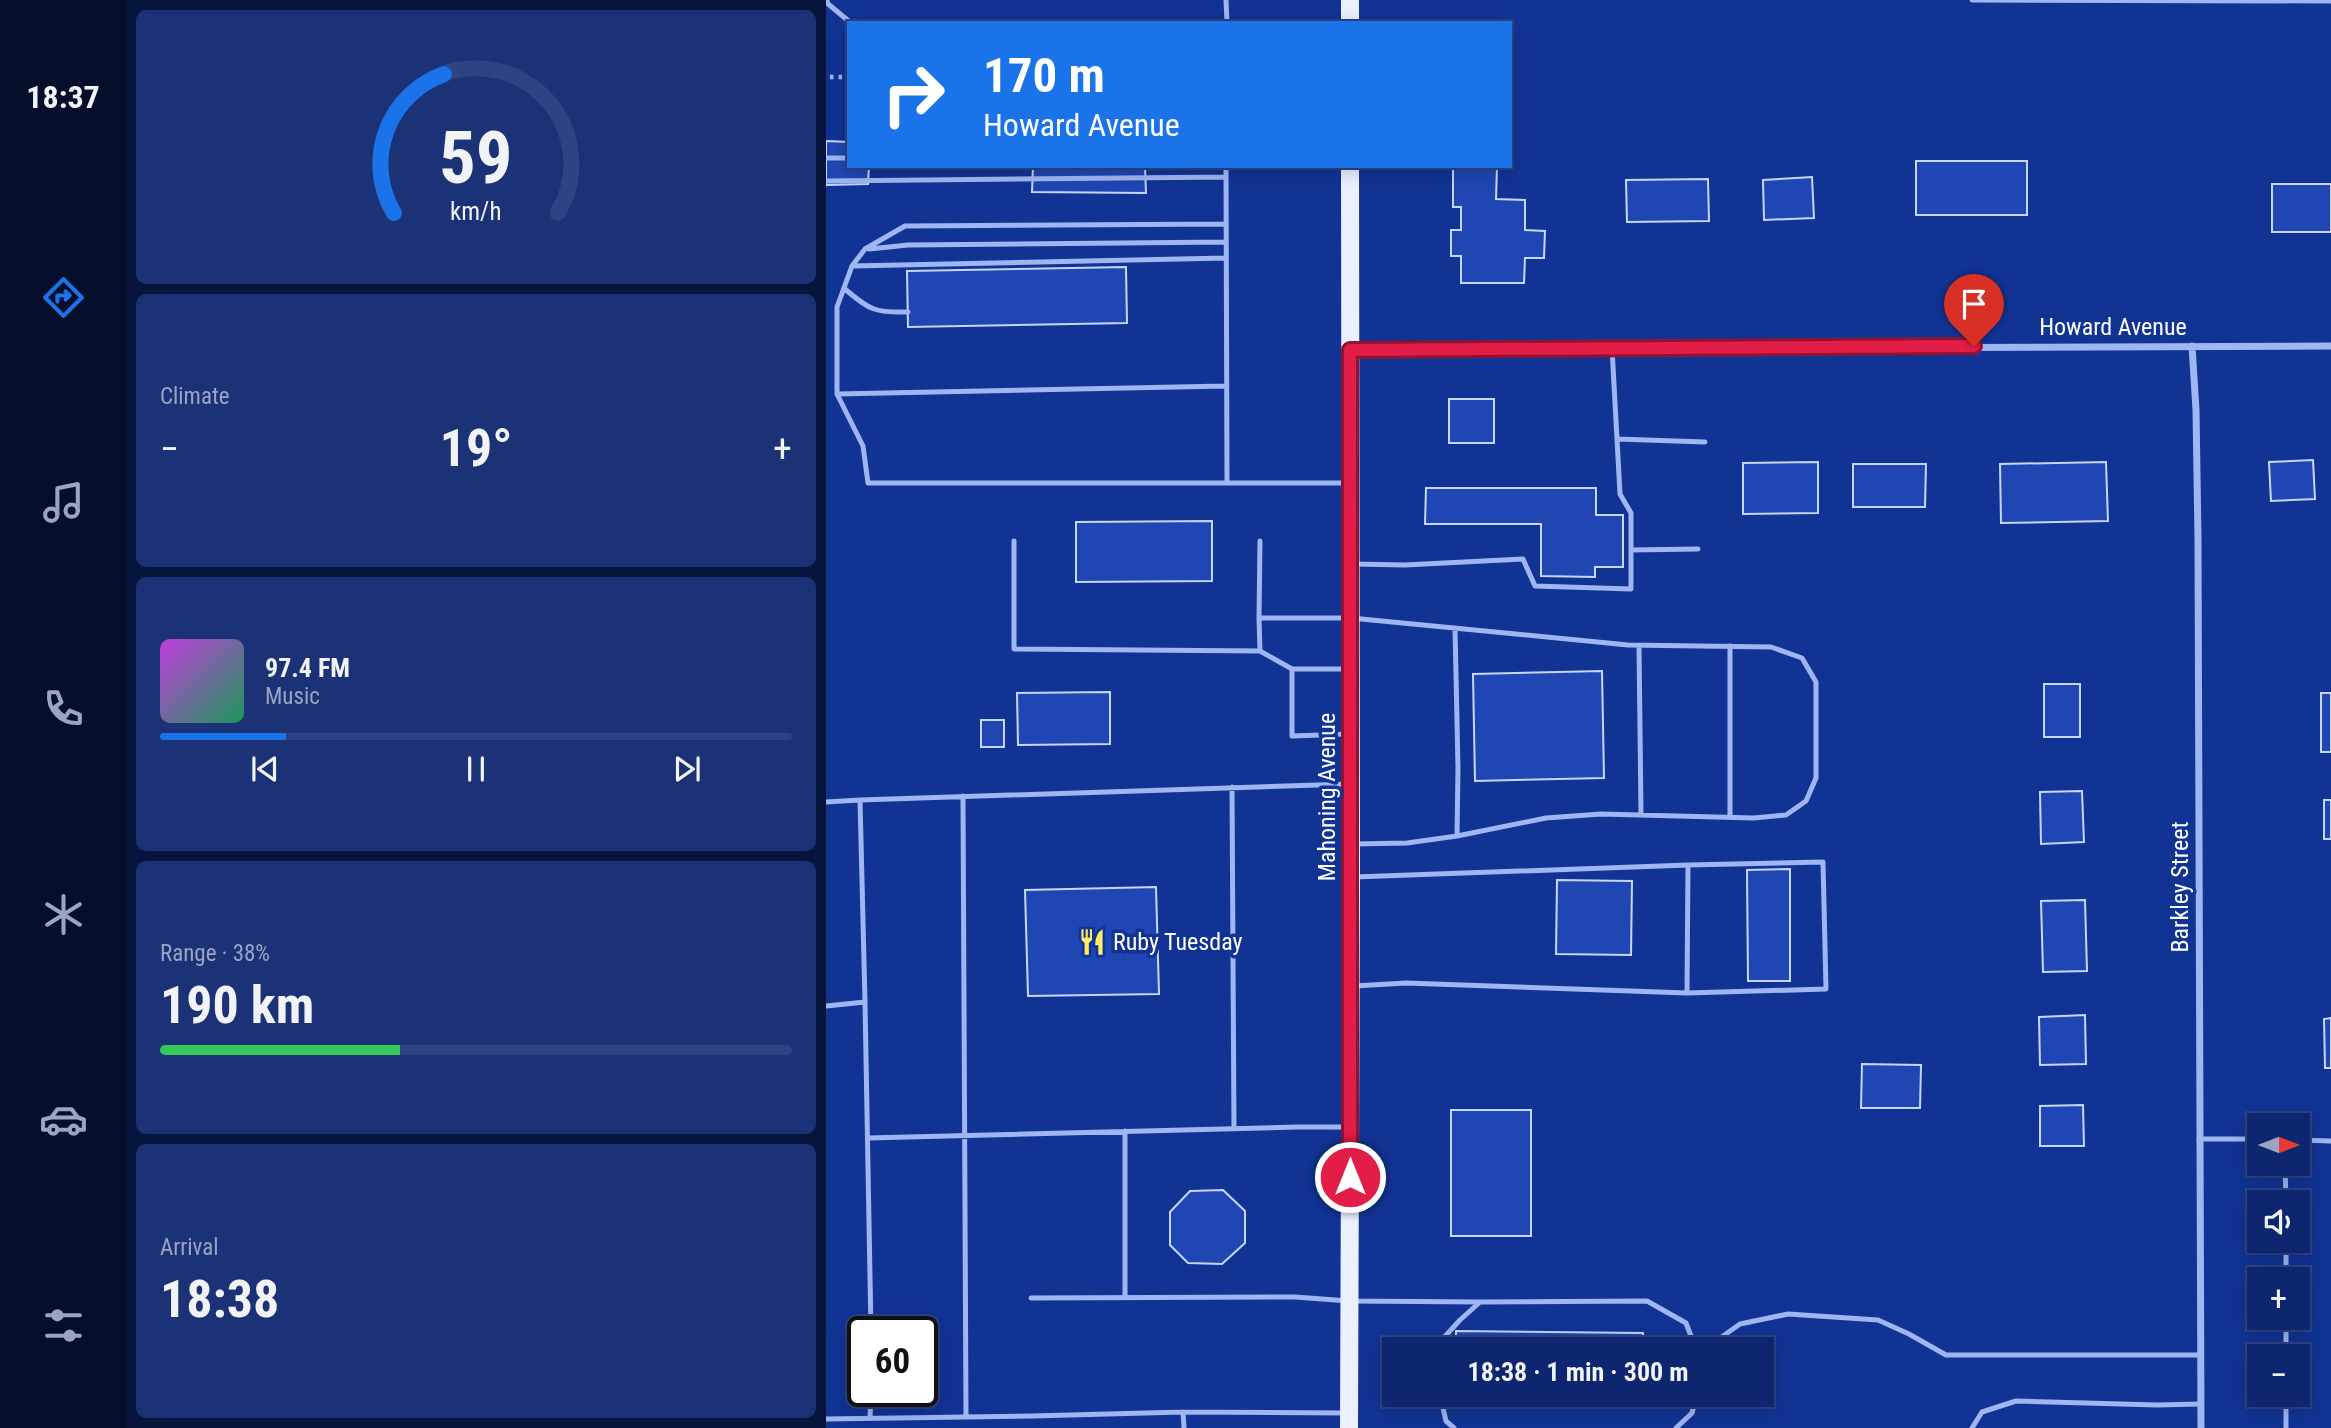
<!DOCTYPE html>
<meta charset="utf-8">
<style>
:root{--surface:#0d266f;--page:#1b3277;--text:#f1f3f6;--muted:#9aa5c3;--line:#2d4382;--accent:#1a73e8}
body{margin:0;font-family:"Roboto Condensed",sans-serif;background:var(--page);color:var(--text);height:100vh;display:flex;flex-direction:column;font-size:26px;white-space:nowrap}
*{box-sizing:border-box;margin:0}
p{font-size:23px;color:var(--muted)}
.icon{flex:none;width:38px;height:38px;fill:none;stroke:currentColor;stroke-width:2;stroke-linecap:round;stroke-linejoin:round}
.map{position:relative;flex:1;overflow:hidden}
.side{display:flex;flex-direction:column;gap:10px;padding:10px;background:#07153d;width:700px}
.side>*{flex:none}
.top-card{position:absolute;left:21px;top:21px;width:665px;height:147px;border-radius:0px;box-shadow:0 4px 18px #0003,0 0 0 2px var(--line);background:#1a73e8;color:#fff;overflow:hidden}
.needle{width:46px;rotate:90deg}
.buttons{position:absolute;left:1421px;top:1113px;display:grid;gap:14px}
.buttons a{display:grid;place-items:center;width:63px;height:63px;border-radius:0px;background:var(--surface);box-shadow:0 4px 18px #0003,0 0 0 2px var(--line);font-size:35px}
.speed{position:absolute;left:21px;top:1316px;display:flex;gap:14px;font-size:35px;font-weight:700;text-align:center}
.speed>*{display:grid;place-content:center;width:91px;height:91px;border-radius:50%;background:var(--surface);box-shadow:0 4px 18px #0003,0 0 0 2px var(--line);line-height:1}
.speed .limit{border:4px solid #111;border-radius:10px;background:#fff;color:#111}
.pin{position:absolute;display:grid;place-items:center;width:60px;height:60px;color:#fff;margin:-72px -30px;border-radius:50% 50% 50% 0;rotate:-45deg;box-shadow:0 0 7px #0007}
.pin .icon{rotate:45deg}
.me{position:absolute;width:77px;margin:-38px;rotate:0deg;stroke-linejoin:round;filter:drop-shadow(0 0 5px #0008)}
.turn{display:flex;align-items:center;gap:24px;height:147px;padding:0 21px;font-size:32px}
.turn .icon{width:91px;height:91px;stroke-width:2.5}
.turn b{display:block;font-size:49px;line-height:60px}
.big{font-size:52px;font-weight:700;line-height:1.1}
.side .tile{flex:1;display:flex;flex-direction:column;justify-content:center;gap:10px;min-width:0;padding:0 24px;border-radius:10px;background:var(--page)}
.side .dial{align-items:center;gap:0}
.dial svg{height:182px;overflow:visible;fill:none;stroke:var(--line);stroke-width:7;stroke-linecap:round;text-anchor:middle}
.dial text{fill:var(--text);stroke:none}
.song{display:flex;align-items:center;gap:21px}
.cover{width:84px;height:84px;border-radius:10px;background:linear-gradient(135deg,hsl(290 70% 55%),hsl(150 70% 35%))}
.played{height:7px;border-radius:4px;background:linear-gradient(90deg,var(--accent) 20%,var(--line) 20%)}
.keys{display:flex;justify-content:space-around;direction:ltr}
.heat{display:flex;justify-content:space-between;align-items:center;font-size:38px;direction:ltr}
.charge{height:10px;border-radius:5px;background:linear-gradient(90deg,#34c759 38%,var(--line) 0)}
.trip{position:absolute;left:556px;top:1337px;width:392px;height:70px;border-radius:0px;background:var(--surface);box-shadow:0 4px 18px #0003,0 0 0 2px var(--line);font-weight:700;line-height:70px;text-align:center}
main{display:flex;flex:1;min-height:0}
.tabs{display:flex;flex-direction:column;width:126px;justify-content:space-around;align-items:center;background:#050f2c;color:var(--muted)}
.tabs .icon{width:49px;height:49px}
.tabs .active{color:var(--accent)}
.tabs b{font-size:32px;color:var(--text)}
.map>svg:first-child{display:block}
.building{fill:#1f46b3;stroke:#c7d6fd;stroke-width:2}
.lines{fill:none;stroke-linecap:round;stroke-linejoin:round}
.path{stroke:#9fb6f3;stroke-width:4.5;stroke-dasharray:3.5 5;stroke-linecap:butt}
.service{stroke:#9fb6f3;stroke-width:5}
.minor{stroke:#9fb6f3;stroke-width:7}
.primary{stroke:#ebefff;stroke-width:18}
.route-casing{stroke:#92132f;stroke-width:18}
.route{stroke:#e11d48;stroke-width:12}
.labels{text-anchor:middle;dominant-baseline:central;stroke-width:7;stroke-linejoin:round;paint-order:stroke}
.street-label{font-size:24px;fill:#fff;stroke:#113394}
.poi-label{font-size:24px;fill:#fff;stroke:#113394;text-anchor:start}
</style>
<main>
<nav class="tabs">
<b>18:37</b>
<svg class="icon active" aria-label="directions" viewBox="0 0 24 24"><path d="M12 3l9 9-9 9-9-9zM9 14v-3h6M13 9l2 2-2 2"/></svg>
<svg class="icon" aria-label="music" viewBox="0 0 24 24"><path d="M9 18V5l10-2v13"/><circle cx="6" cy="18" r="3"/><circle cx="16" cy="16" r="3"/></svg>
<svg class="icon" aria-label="phone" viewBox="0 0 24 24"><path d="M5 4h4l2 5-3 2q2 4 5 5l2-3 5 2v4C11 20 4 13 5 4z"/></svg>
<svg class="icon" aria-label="climate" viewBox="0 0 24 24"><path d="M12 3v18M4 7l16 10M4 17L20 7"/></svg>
<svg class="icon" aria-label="car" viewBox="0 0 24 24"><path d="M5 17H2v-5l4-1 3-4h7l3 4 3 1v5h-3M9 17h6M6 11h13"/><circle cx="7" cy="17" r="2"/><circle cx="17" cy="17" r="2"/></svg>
<svg class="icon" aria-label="filters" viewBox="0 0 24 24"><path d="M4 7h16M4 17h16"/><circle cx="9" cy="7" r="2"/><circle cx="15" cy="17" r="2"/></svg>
</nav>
<section class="side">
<div class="tile dial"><svg viewBox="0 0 100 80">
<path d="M14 69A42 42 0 1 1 86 69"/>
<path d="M14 69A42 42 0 0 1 36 8" stroke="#1a73e8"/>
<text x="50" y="56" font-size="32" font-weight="700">59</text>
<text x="50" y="72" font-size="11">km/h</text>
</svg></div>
<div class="tile"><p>Climate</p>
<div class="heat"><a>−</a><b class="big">19°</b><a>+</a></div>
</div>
<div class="tile">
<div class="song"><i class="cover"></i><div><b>97.4 FM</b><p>Music</p></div></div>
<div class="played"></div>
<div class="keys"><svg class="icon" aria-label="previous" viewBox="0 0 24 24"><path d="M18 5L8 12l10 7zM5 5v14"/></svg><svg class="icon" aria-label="pause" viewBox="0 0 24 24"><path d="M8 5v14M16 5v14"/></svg><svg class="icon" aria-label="next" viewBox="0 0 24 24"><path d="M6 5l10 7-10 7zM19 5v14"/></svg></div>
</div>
<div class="tile"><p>Range · 38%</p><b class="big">190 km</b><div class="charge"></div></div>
<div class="tile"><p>Arrival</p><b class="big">18:38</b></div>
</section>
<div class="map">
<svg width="1505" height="1428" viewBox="0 0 1505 1428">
<rect width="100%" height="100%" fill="#113394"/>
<path class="building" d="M0,141L23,142V166H43L42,184L0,185Z
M1090,161H1201V215H1090Z
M207,166H319L320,193L206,192Z
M627,166H671L670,199L699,200V230L719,231L718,258H699L698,283H635V256H625V230H635V207H627Z
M986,177L988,218L938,220L937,180Z
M882,179L883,221L801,222L800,180Z
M1446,184H1505V232H1446Z
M300,267L301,323L82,327L81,271Z
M623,399H668V443H623Z
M1487,460L1489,499L1445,501L1443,462Z
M992,462V513L917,514V463Z
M1280,462L1282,521L1175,523L1174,464Z
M1027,464H1100L1099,507H1027Z
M600,488H770V515H797V567H769V577L715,576V524H599Z
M386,521V581L250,582V522Z
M776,671L778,778L649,781L647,674Z
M1218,684H1254V737H1218Z
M284,692V744L192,745L191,693Z
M1495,693H1505V752H1495Z
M155,720H178V747H155Z
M1256,791L1258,842L1215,844L1214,792Z
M1498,800H1505V839H1498Z
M964,869V981H922L921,870Z
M731,880L806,881L805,955L730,954Z
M330,887L333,994L202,996L199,890Z
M1259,900L1261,971L1217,972L1215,901Z
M1259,1015L1260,1064L1214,1065L1213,1017Z
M1505,1018V1068H1499L1498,1019Z
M1036,1064L1095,1065L1094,1108H1035Z
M1257,1105L1258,1146H1214V1106Z
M625,1110H705V1236H625Z
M397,1190L419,1211V1243L396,1264L362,1263L344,1245V1212L364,1191Z
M630,1331L817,1333V1349H630Z
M630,1395H816V1398L630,1396Z"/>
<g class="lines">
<path class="path" d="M4,77H23"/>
<path class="service" d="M1,0V3L25,23
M400,0L401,23
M1146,0L1505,1
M0,158H23
M400,166L401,483H522
M0,181L400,177
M43,249L82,245L400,242
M26,266L400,258
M19,289C43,310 50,313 82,312
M400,386L11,394L37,446L42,483H401
M11,394V307L26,266L39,249L79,226L400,224
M791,439L879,442
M188,541V649L434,651
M805,550L872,549
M527,564L579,565L697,559L709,586L805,589V513L794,494L786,348
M433,618L434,541
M629,628L632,768L631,836
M813,645L815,814
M904,646V817
M466,669V736L522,734
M523,669H466L434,651L433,618H525L802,645L945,647L976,658L990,682V778L980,801L960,815L928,818L775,814L720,818L631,836L581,843L528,844
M406,787L408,1128
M137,796L140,1417
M0,802L34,800
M528,986L580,983L861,993L862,865L528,877
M861,993L1000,989L997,862L862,865
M39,1002L45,1332
M0,1006L39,1002L34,800L523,784
M299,1131V1297
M42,1138L471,1127H521
M1373,1139H1433
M1472,1140L1505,1141
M1459,1164L1460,1202
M1460,1241V1279
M205,1298L469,1297L523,1301L654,1302
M1460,1318V1356
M612,1349V1344L634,1320L654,1302L821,1301L860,1323L870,1349
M886,1349L890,1341L914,1324L962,1314L1052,1320L1083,1334L1120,1355H1374
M614,1395L620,1421L628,1428
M1460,1395V1428
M357,1412L358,1428
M44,1418L45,1391
M0,1419L206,1416L357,1412L520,1413
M850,1428L866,1413L871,1395
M1146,1428L1156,1412L1190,1401L1331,1405L1375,1404"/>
<path class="minor" d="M1366,346L1370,410L1372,538L1375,1428
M525,350L1505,346"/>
<path class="primary" d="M524,0V23
M523,1428L525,877L524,166"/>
</g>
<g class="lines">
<defs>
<path id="route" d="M524,1177V350L1148,346"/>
</defs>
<use href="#route" class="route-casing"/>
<use href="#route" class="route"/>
</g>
<defs>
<symbol id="restaurant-bare" viewBox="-9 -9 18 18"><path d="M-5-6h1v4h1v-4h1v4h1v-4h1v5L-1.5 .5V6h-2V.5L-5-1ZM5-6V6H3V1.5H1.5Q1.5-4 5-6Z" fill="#ffee61" stroke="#113394" stroke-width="2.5" paint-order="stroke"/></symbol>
</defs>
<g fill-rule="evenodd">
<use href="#restaurant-bare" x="247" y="923" width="38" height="38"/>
</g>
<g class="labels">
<g class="street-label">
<text x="1287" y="327">Howard Avenue</text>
<text transform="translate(501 797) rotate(-90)">Mahoning Avenue</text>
<text transform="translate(1354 887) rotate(-90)">Barkley Street</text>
</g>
<g class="poi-label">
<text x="287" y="942">Ruby Tuesday</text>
</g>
</g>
</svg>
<div class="buttons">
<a><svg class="needle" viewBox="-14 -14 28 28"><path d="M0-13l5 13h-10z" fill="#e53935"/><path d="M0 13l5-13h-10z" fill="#9aa5c3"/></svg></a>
<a><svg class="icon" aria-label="sound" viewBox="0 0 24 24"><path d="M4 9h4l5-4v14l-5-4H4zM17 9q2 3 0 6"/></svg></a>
<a>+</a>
<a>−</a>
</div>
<div class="speed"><div class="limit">60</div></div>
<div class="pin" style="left:1148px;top:346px;background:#d93025"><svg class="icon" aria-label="arrive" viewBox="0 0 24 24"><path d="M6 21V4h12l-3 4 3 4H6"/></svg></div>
<svg class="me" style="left:524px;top:1177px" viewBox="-20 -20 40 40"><circle r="17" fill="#e11d48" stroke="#fff" stroke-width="3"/><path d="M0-11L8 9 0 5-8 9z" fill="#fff"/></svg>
<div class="trip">18:38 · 1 min · 300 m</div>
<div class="top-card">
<div class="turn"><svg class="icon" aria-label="right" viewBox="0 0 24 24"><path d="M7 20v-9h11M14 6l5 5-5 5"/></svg><div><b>170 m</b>Howard Avenue</div></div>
</div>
</div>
</main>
